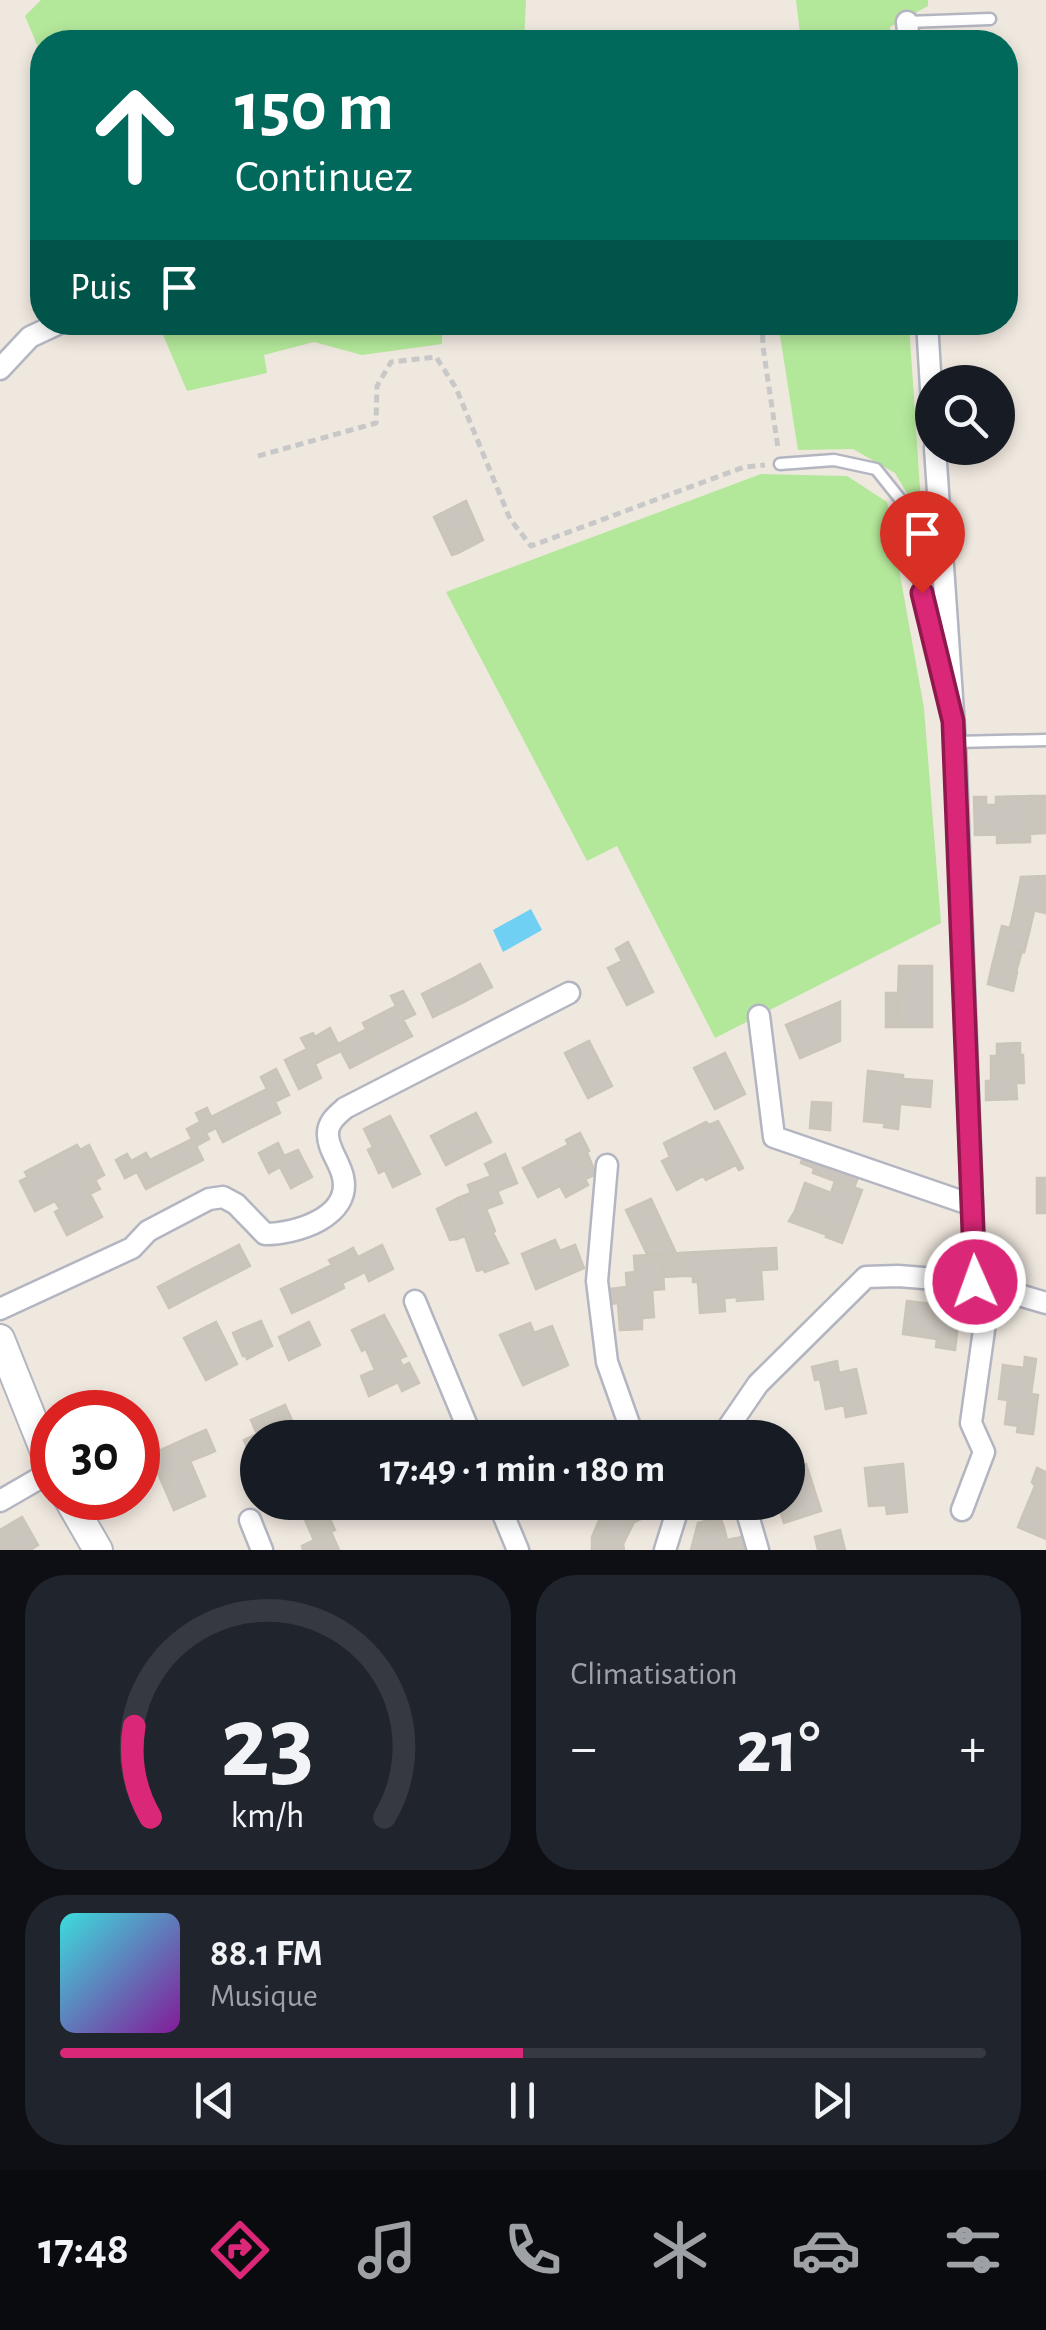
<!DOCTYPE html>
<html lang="fr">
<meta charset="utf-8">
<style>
:root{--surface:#171b24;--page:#20242c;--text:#f1f3f6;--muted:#9ea1a6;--line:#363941;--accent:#db2777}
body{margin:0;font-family:"Alegreya Sans",sans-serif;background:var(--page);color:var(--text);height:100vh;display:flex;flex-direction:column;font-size:38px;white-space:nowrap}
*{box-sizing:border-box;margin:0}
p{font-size:32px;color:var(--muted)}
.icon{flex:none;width:55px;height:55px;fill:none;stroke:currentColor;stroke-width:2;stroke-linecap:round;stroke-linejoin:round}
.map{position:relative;height:1550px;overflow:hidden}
.drawer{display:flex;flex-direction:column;gap:25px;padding:25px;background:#0d0f14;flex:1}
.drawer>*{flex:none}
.top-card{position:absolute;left:30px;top:30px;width:988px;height:305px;border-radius:40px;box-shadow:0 5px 15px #0003;background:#00695c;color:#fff;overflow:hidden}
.tools{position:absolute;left:915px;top:365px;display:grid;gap:20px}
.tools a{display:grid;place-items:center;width:100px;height:100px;border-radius:50%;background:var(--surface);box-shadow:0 5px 15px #0003;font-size:50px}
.speed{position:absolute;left:30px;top:1390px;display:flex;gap:20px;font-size:50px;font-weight:700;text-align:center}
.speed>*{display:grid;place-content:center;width:130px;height:130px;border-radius:50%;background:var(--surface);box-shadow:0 5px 15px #0003;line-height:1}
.speed .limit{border:15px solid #d22;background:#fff;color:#111}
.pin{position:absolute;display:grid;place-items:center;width:85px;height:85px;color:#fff;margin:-102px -42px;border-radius:50% 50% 50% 0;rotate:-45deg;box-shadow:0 0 10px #0007}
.pin .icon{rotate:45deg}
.me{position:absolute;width:110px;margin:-55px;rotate:358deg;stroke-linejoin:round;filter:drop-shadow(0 0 8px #0008)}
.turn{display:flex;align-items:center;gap:35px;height:210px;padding:0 40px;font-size:45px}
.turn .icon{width:130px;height:130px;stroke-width:2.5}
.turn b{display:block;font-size:70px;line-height:85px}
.then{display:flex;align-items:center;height:95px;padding:0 40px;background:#0003;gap:20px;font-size:38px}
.big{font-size:75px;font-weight:700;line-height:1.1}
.drawer .card{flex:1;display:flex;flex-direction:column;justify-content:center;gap:15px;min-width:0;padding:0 35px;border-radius:40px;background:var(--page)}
.drawer .dial{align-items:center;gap:0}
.dial svg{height:260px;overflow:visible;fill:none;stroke:var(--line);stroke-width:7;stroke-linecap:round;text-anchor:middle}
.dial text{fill:var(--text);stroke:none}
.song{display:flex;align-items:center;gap:30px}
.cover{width:120px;height:120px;border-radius:15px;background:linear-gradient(135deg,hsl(180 70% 55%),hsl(290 70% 35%))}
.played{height:10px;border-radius:5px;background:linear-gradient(90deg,var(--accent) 50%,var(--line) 50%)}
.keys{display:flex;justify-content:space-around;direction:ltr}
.heat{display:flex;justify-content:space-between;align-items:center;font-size:55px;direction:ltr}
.drawer .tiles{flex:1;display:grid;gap:25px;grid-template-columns:1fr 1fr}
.card:last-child{grid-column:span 2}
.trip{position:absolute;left:240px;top:1420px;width:565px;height:100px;border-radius:50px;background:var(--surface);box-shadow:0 5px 15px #0003;font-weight:700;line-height:100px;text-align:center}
.tab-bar{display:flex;height:160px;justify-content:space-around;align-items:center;background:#090b0e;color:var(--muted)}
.tab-bar .icon{width:70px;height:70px}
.tab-bar .active{color:var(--accent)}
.tab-bar b{font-size:45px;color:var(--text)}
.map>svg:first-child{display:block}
.green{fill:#b3e79a}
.water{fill:#6fd0f4}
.building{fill:#cbc6bd;stroke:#cbc4b8;stroke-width:2.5}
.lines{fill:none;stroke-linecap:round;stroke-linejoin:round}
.service-casing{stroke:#b3b5c1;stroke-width:15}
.minor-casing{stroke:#b3b5c1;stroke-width:25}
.secondary-casing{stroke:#b3b5c1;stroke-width:32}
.path{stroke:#c8c8c8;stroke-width:5;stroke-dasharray:8 5;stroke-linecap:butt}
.service{stroke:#fff;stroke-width:10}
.minor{stroke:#fff;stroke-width:20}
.secondary{stroke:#fff;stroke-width:28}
.route-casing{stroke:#8e194d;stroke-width:25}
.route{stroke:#db2777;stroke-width:18}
</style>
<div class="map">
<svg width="1046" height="1550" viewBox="0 0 1046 1550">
<rect width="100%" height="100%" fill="#efe8df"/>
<path class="green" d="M41,0H526L524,42H42V57L25,16Z
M796,0H928V6L890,27L891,42H801Z
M158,323H442V344L362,355L314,342L264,355L267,373L187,391Z
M778,323H909L922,519L895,473L853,449L798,450Z
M761,474L847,476L887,502L924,708L941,923L715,1038L617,846L587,861L446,592Z"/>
<path class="water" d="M531,909L542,930L503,952L493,930Z"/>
<path class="building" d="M466,501L483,540L458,553L440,514Z
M440,514L458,553L452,555L434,517Z
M1029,796L1030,834L975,835L974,797H986V805H996V797Z
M1029,796H1046V833L1030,834Z
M1030,834V842L997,843V835Z
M1046,876L1045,913L1015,906L1021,877Z
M1015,906L1034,911L1029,933L1010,928Z
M1002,926L1029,933L1024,952L997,946Z
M628,942L653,992L627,1005L608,968L622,961L616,949Z
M997,946L1022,951L1016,972L992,966Z
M480,964L492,987L464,1002L452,979Z
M899,966H932V1027H897Z
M992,966L1017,972L1013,991L988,984Z
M452,979L464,1002L433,1017L422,994Z
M403,991L415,1014L403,1020L412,1036L379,1053L363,1023L396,1006L391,996Z
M886,993H899V1002H896L897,1027H886Z
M840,1002V1041L800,1058L786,1025Z
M330,1028L338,1044L367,1029L379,1053L350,1068L341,1051L326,1058L315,1037Z
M313,1033L326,1058L315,1064L321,1078L299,1089L285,1060L307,1049L301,1038Z
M589,1041L612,1086L588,1098L565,1053Z
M1020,1043V1055H1023L1024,1083H1016L1017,1099L986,1100V1081H991V1056H997V1044Z
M725,1053L745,1094L715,1109L694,1068Z
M276,1069L289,1095L275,1102L280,1113L254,1126L241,1102L267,1089L261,1077Z
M868,1071L903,1075V1079L932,1081L930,1107L900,1104L898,1129L884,1127L885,1123L864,1121Z
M241,1102L254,1126L223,1142L216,1128L206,1133L196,1113L207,1108L211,1117Z
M812,1102L831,1103L830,1130L810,1128Z
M476,1113L491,1142L469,1153L454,1124Z
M390,1116L405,1145L374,1162L368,1150L373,1147L364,1129Z
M718,1121L743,1168L739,1170L736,1165L706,1180L703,1176L677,1190L662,1161L670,1157L664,1143L706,1122L709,1125Z
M200,1122L209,1139L196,1146L203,1160L175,1174L164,1153L192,1139L187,1129Z
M454,1124L469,1153L446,1165L431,1136Z
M580,1133L589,1151L576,1158L566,1140Z
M278,1143L284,1156L298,1150L312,1177L291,1188L280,1167L269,1173L259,1153Z
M77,1145L80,1150L89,1145L104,1175L95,1180L100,1189L90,1194L102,1217L67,1235L55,1212L60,1209L55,1201L35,1211L20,1181L28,1177L25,1172Z
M405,1145L420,1174L393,1187L385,1170L379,1173L374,1162Z
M568,1145L576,1158L587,1153L596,1174L585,1179L588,1185L566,1197L560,1186L538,1197L523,1168Z
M146,1153L150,1160L164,1153L175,1174L146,1189L137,1172L125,1178L116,1160L127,1154L131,1161Z
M505,1154L517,1183L498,1191L485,1164Z
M804,1154L859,1175L854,1188L813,1173L814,1168L801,1163Z
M491,1176L502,1203L486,1209L495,1231L493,1233L508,1263L485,1272L483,1269L477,1271L465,1236L457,1239L446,1212L461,1206L458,1198L471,1193L468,1185Z
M1037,1178H1046V1213H1037Z
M835,1181L862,1190L842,1243L826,1237L831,1225L795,1211L805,1183L831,1193Z
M458,1198L461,1206L446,1212L457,1239L450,1240L437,1209Z
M651,1199L676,1253L647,1254L626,1210Z
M795,1211L831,1225L827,1235L789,1221Z
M555,1240L560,1251L575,1245L584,1268L536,1289L522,1254Z
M239,1245L250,1266L209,1287L198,1266Z
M382,1245L393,1269L369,1281L365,1272L353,1278L342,1254L353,1248L358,1257Z
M776,1248L777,1269L761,1270L763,1299L737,1301V1297L724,1298L725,1311L700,1313L698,1282H693V1276H681L680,1253Z
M680,1253L681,1276L664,1277L662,1254Z
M342,1254L353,1278L342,1283L344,1288L320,1300L309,1276L332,1265L329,1260Z
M662,1254L664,1289L652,1290L654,1317L642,1318V1329L620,1330L618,1303L610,1304L609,1289L627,1287L626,1273L635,1272L634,1256Z
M198,1266L209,1287L169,1308L158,1287Z
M309,1276L320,1300L292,1313L281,1289Z
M907,1301L949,1306L948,1314L959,1315L955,1350L936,1347L937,1339L903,1334Z
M384,1315L406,1356L399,1359L403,1366L409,1363L419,1383L402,1391L398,1382L369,1396L361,1376L375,1370L366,1349L362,1351L352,1330Z
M261,1321L272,1346L247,1359L246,1356H243L233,1333Z
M216,1322L237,1364L206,1380L184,1338Z
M309,1322L320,1345L289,1360L279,1337Z
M530,1323L534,1333L552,1326L568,1365L523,1385L500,1335Z
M1025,1357L1036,1359L1031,1394L1038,1395L1033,1434L1017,1432L1018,1426L1005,1424L1008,1400L999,1399L1003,1365L1024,1368Z
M837,1361L839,1373L856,1369L866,1413L846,1417L844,1405L826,1409L820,1379L815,1380L812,1367Z
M285,1405L300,1438H258L257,1470L244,1440L257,1434L251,1420Z
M206,1430L215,1451L203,1456L194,1435Z
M194,1435L203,1456L190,1461L205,1496L174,1510L150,1455Z
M806,1464L821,1511L784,1523L777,1502H788V1470Z
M903,1464L907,1512L887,1514L886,1505L869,1506L865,1468Z
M1037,1468L1046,1472V1539L1018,1527L1035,1486L1032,1482Z
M322,1502L335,1530L331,1532L339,1550H303L302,1546L314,1540L301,1511Z
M607,1502L649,1503L643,1518L634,1522L623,1544L624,1550H592V1537Z
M22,1517L38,1545L30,1550H0V1530Z
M720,1517L724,1528L701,1534L705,1550H691L698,1523Z
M724,1528L727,1540L742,1537L746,1550H705L701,1534Z
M840,1530L845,1550H818L815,1537Z"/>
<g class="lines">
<defs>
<path id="service" d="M907,22L990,19
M780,464L834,460L876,469L900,499L943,682
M956,742L1046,740"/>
<path id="minor" d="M907,22L909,42
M927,322L932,405
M0,369L30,337L62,322
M935,448L955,742L975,1282
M759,1016L774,1137L972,1205
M607,1165L597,1281L607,1362L634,1438
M415,1301L472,1438
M0,1309L132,1248L148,1231L209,1199L223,1197L236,1204L265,1234C296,1234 352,1217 343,1177C340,1162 327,1148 328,1133C328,1122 337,1115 345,1108L569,993
M721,1438L758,1384L866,1277L898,1276L975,1282L1046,1303
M0,1501L52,1471
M498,1502L518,1550
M744,1502L758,1550
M962,1510L984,1452L971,1423L990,1287
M250,1520L262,1550
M665,1550L680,1502"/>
<path id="secondary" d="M0,1339L52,1469
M68,1498L98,1550"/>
</defs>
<use href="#service" class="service-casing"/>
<use href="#minor" class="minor-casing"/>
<use href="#secondary" class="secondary-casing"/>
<path class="path" d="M762,322L763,347L778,448
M258,456L376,423L377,386L391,362L436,357L456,388L510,519L531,546L744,467L765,465"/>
<use href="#service" class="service"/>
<use href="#minor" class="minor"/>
<use href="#secondary" class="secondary"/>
</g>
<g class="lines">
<defs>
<path id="route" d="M922,593L953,721L975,1282"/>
</defs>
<use href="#route" class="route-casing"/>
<use href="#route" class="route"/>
</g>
</svg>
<div class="tools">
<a><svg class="icon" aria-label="search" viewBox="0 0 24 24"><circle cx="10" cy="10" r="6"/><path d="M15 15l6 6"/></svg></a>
</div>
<div class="speed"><div class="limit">30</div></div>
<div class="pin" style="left:922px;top:593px;background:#d93025"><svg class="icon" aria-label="arrive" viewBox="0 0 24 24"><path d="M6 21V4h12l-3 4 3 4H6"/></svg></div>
<svg class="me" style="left:975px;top:1282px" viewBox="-20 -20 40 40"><circle r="17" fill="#db2777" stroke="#fff" stroke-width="3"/><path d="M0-11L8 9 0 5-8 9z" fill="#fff"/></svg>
<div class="trip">17:49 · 1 min · 180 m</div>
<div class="top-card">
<div class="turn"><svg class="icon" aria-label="ahead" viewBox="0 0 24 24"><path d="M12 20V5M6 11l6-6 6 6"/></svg><div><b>150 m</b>Continuez</div></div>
<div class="then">Puis<svg class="icon" aria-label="arrive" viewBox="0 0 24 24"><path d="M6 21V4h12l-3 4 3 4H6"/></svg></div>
</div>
</div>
<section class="drawer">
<div class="tiles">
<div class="card dial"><svg viewBox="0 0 100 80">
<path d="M14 69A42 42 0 1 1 86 69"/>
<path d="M14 69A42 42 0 0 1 9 41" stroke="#db2777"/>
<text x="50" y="56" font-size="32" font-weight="700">23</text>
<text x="50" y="72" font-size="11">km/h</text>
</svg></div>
<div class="card"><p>Climatisation</p>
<div class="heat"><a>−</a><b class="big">21°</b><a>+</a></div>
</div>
<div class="card">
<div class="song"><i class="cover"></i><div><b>88.1 FM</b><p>Musique</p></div></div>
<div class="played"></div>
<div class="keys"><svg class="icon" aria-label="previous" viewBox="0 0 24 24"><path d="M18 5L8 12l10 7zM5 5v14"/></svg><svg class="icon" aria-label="pause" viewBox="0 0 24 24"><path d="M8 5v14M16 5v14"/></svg><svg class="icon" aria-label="next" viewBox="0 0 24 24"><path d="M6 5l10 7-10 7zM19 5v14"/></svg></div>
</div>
</div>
</section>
<nav class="tab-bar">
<b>17:48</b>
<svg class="icon active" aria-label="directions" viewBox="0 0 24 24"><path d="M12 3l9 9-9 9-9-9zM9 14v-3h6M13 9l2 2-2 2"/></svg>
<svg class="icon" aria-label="music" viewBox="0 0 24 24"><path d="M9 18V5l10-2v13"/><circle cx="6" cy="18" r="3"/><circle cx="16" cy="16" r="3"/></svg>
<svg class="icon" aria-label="phone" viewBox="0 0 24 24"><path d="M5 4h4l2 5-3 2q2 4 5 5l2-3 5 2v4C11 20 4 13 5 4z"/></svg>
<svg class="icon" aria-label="climate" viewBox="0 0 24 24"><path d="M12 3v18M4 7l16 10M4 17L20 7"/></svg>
<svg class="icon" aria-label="car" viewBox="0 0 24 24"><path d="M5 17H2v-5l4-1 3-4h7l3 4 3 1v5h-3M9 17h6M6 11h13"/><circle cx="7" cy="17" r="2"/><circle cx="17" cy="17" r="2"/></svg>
<svg class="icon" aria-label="filters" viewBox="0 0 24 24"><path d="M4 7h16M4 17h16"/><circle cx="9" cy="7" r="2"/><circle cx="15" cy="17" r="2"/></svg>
</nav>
